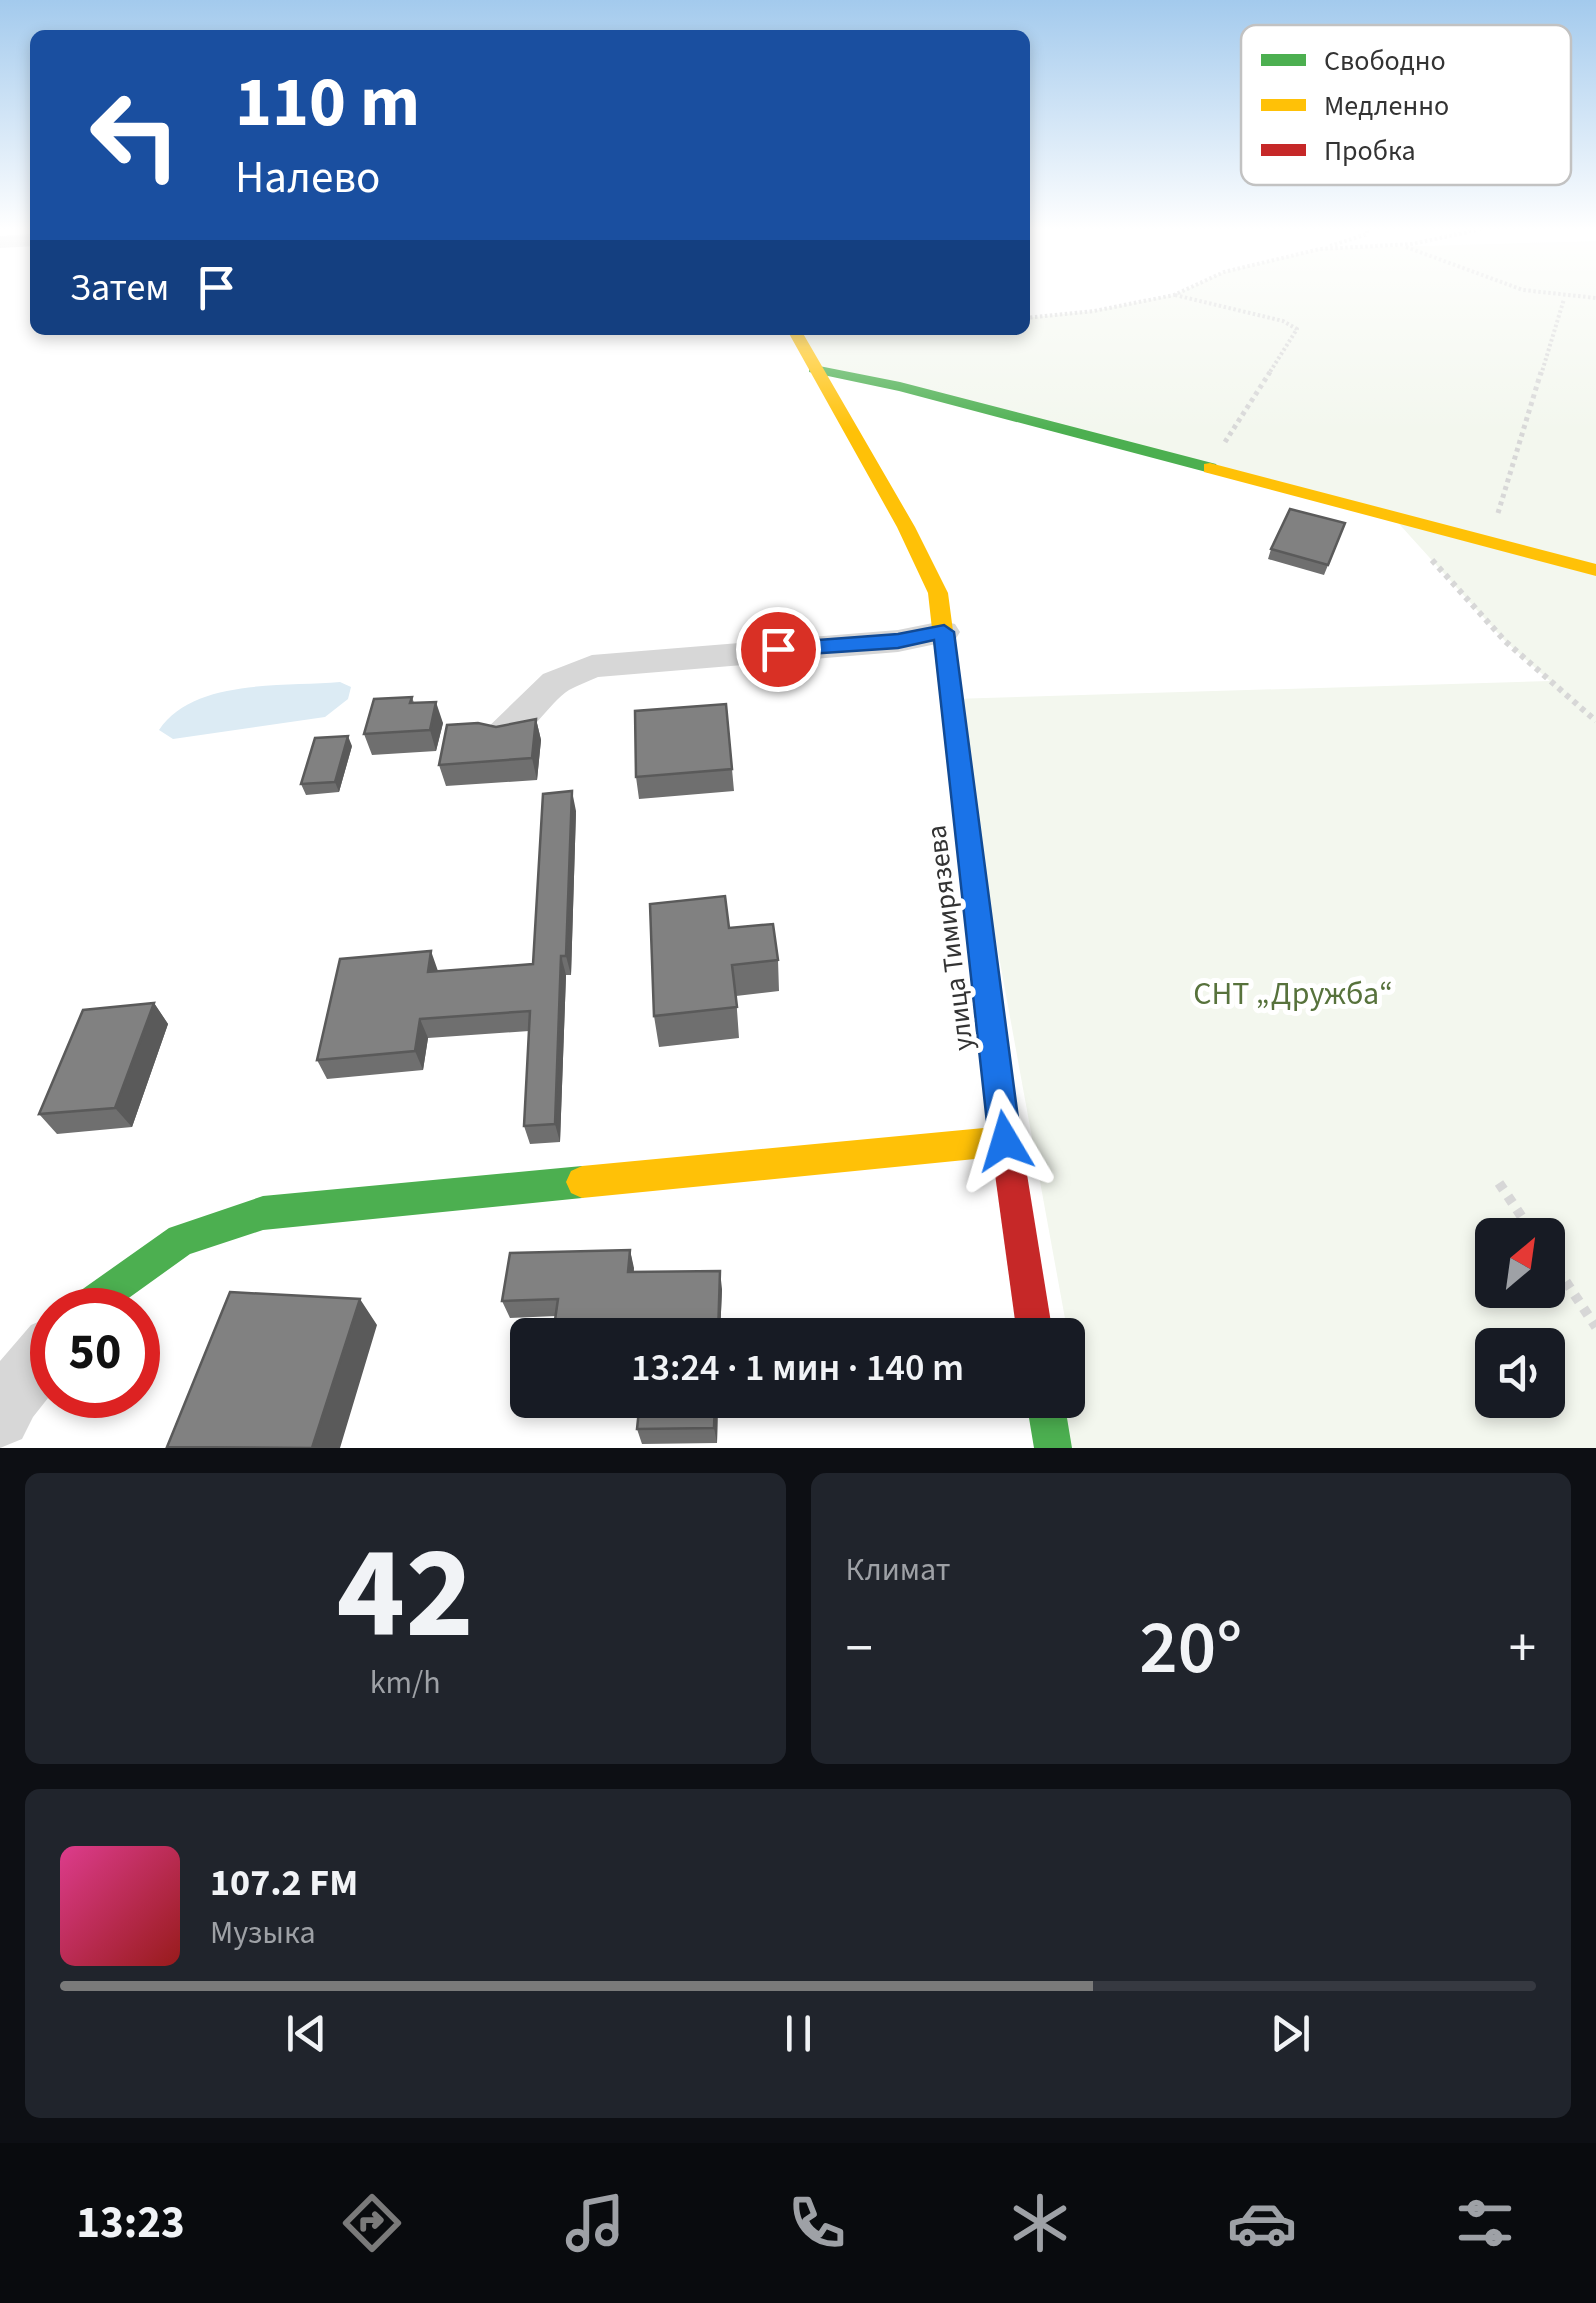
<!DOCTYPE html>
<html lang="ru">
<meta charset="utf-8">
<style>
:root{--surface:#171b24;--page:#20242c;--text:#f1f3f6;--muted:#9ea1a6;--line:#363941;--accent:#7a7a7a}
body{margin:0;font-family:"Source Sans 3",sans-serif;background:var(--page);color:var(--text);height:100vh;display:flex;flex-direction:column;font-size:38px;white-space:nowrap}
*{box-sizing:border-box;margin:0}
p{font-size:32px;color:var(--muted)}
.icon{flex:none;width:55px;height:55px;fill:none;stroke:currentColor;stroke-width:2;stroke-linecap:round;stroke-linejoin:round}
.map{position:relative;height:1448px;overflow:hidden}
.sheet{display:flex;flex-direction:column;gap:25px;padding:25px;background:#0d0f14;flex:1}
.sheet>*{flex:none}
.hud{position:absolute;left:30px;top:30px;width:1000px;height:305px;border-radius:15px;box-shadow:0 5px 15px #0003;background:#1a4fa0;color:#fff;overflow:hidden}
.needle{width:65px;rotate:29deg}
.buttons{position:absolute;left:1475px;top:1218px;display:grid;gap:20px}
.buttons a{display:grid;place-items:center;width:90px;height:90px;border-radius:15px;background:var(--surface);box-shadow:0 5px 15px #0003;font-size:50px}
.speed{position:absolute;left:30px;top:1288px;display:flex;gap:20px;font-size:50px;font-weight:700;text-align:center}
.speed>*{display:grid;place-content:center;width:130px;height:130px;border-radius:50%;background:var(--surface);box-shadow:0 5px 15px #0003;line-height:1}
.speed .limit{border:15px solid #d22;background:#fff;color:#111}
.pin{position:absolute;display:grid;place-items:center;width:85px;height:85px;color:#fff;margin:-42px;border:5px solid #fff;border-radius:50%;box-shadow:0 2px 10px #0007}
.me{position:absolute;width:110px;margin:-55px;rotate:353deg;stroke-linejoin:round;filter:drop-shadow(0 0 8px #0008)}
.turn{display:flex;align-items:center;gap:35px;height:210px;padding:0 40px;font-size:45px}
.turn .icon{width:130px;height:130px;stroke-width:2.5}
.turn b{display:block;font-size:70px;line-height:85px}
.then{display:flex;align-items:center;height:95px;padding:0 40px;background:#0003;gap:20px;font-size:38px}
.big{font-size:75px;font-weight:600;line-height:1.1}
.sheet .widget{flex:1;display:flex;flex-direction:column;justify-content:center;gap:15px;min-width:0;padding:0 35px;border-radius:15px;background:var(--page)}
.sheet .dial{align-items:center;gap:0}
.dial b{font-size:130px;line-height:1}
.song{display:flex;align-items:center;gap:30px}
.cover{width:120px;height:120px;border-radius:15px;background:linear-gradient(135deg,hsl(330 70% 55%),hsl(0 70% 35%))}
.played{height:10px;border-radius:5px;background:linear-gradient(90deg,var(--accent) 70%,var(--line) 70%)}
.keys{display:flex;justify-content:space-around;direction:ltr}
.heat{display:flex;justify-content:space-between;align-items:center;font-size:55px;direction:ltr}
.sheet .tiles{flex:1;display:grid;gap:25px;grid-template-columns:1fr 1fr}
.widget:last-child{grid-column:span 2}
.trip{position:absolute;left:510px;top:1318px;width:575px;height:100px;border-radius:15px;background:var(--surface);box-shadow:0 5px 15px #0003;font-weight:600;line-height:100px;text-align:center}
.dock{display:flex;height:160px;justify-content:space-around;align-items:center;background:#090b0e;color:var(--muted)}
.dock .icon{width:70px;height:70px}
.dock .selected{color:var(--accent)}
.dock b{font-size:45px;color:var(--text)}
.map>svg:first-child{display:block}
.green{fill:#f3f7ee;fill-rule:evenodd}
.water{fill:#dcebf4}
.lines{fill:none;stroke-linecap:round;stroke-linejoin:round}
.path-far3{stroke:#d7d7d7;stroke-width:4;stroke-dasharray:2.5 2.5;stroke-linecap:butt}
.path-far2{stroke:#d7d7d7;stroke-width:5;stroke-dasharray:4 4;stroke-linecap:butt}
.path-far1{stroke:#d7d7d7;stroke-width:6;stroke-dasharray:5 5;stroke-linecap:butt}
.path{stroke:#d7d7d7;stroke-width:10;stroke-dasharray:8 8;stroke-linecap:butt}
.street{fill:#d7d7d7;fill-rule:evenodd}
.fast{fill:#4caf50;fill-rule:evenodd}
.slow{fill:#ffc107;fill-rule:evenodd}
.jam{fill:#c62828;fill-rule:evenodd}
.wall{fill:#6f6f6f}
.shaded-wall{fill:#5a5a5a}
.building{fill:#818181;stroke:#5a5a5a;stroke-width:2.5}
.route{fill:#1a73e8;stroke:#114b97;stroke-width:2.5}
.labels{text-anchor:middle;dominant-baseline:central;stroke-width:10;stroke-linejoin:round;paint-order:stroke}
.street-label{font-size:28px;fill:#333;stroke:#fff}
.near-park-label{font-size:32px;fill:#57723c;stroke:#fff}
.key{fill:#fff;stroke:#c2c2c2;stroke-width:2.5}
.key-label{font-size:28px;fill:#333}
</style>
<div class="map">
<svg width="1596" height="1448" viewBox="0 0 1596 1448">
<rect width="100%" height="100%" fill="#fff"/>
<path class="green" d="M1596,241V1448H1053L1068,1400V1335L952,699L1550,681L1505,641L1391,515L814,369L794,330H1025V318L1094,311L1174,295L1224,272L1320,249ZM1492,1235H1548V1290H1492ZM1492,1345H1548V1400H1492Z"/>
<path class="water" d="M340,682L351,687L348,699L325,717L173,739L159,730C193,678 285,687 340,682Z"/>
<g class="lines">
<path class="path-far3" d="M1330,246L1367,234V229
M1406,247L1523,290L1596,298
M1175,295L1283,321L1297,329L1268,375
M1025,318L1094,311L1174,295L1224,272L1320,249L1412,244L1482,229
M1541,375L1564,299"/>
<path class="path-far2" d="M1225,442L1270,372
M1498,513L1541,372"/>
<path class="path-far1" d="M1432,560L1505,641L1596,721"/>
<path class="path" d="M1499,1183L1534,1235
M1548,1255L1596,1327"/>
<path class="street" d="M35,234V246L0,248V236Z
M943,621L955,624L960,632L955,640L898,652L598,677C589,681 578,685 569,690C542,708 524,754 487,743L481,734L543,674L592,655L898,630Z
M52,1316V1393L33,1417L22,1439L0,1448V1361L31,1325Z"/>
<path class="fast" d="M814,365L900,382L1216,464L1218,468L1210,473L899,391L809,372V366Z
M582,1166L593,1171L598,1182L593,1193L582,1198L263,1230L190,1254L112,1310H64L70,1298L169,1228L263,1196Z
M1026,1400H1064L1072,1448H1034Z"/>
<path class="slow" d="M787,330H801L915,527L948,593L1014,1094L1010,1104L999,1108L988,1104L984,1094L928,593L897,527Z
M1210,463L1596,564V576L1204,472V464Z
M1005,1126L1016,1130L1021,1141L1016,1152L1005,1156L582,1198L571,1193L566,1182L571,1171L582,1166Z"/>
<path class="jam" d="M999,1080L1010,1084L1014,1094L1053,1335H1017L984,1094L988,1084Z"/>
</g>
<path class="wall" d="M662,330H743L744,332L663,333Z
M1345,523L1324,575L1268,559L1271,549Z
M412,697L414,703L443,723L436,751L372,755L364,734Z
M536,719L541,740L537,780L446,786L439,765L496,727Z
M352,746L339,792L306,795L301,784Z
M732,769L734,791L639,799L636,777Z
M576,811L571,975H566L560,1142L530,1144L524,1126L529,1031L428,1038L423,1070L327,1079L317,1060L438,971L533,964Z
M729,928L778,960L779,991L736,996L739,1038L659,1047L654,1016Z
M154,1003L168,1024L132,1127L57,1134L39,1114Z
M630,1250L634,1272L722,1289L720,1335H554L556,1316L510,1318L502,1301Z
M640,1400H718L717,1443L642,1444L637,1429Z"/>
<path class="shaded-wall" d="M436,702L443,723L436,751L430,730Z
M536,719L541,740L537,780L532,758Z
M348,736L352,746L339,792L335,782Z
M572,791L576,811L571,975L566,956Z
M431,951L438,971L428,972Z
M561,956L566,975L560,1142L555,1124Z
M154,1003L168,1024L132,1127L115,1108Z
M420,1019L428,1038L423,1070L415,1051Z
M630,1250L634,1268L632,1290L628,1272Z
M720,1271L722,1289L720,1335H718Z
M360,1299L377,1325L340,1448H312Z
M715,1400H718L717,1443L714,1428Z"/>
<path class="building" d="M1290,509L1345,523L1328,565L1271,549Z
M412,697L410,703L436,702L430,730L364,734L374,699Z
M726,704L732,769L636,777L635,711Z
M536,719L532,758L439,765L447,725L478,723L496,727Z
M348,736L335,782L301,784L315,738Z
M572,791L566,956H561L555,1124L524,1126L530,1011L420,1019L415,1051L317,1060L340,959L431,951L428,972L533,964L543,794Z
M725,896L729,928L773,924L778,960L732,965L737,1007L654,1016L650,904Z
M154,1003L115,1108L39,1114L83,1010Z
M630,1250L628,1272L720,1271L718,1335H645V1332L553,1334L558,1299L502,1301L510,1253Z
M230,1292L360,1299L312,1448L167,1447Z
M640,1400H715L714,1428L637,1429Z"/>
<linearGradient id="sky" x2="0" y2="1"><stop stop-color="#a3caed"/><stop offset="0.53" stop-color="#fff"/><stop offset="1" stop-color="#fff" stop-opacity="0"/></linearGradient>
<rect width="1596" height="432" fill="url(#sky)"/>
<path class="route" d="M944,625L954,632L1021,1141L1016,1152L1005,1156L994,1152L989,1141L934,640L898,648L778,656L768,649L778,643L898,634Z"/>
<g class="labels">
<g class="street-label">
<text transform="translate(950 938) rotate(-97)">улица Тимирязева</text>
</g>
<g class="near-park-label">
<text x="1293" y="994">СНТ „Дружба“</text>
</g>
</g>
<rect x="1241" y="25" width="330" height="160" rx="15" class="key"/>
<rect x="1261" y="54" width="45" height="12" fill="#4caf50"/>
<rect x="1261" y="99" width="45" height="12" fill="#ffc107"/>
<rect x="1261" y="144" width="45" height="12" fill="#c62828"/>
<g class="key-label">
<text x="1324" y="70">Свободно</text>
<text x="1324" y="115">Медленно</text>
<text x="1324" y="160">Пробка</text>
</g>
</svg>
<div class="buttons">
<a><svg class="needle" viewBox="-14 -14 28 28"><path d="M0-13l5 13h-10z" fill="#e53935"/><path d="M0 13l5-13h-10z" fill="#9ea1a6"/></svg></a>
<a><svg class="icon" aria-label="sound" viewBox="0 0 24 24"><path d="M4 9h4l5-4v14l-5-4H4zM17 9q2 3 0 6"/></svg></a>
</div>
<div class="speed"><div class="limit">50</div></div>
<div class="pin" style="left:778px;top:649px;background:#d93025"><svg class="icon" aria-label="arrive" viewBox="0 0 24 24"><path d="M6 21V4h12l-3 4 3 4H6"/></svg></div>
<svg class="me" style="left:1005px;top:1141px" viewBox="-20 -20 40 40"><path d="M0-17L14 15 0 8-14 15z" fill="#1a73e8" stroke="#fff" stroke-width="4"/></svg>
<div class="trip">13:24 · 1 мин · 140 m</div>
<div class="hud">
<div class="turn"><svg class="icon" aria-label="left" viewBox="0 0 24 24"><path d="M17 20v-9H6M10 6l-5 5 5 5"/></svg><div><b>110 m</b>Налево</div></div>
<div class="then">Затем<svg class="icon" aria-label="arrive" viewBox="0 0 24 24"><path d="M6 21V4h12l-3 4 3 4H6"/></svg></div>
</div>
</div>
<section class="sheet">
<div class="tiles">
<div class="widget dial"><b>42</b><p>km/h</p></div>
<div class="widget"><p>Климат</p>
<div class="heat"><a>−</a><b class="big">20°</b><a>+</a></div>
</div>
<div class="widget">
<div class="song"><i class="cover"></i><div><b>107.2 FM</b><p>Музыка</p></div></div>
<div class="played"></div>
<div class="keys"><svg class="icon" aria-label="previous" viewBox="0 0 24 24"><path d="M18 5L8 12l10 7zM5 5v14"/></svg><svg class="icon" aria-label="pause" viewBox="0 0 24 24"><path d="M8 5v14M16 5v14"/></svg><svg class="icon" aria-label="next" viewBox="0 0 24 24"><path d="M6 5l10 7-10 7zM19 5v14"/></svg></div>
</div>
</div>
</section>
<nav class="dock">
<b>13:23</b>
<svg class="icon selected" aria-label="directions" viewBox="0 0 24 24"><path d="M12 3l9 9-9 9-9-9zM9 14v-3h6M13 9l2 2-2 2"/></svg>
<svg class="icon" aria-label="music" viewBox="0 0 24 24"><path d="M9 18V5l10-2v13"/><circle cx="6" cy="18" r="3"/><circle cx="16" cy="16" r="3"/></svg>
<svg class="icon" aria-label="phone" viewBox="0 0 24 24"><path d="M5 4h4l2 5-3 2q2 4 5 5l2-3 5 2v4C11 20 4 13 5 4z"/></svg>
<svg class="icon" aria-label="climate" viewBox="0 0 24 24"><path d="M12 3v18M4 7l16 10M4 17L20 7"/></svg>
<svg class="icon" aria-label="car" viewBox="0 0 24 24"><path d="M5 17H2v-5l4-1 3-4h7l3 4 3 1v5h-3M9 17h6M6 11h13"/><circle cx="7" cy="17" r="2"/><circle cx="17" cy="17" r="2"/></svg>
<svg class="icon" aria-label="filters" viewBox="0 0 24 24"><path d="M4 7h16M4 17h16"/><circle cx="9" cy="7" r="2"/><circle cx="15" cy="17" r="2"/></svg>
</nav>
